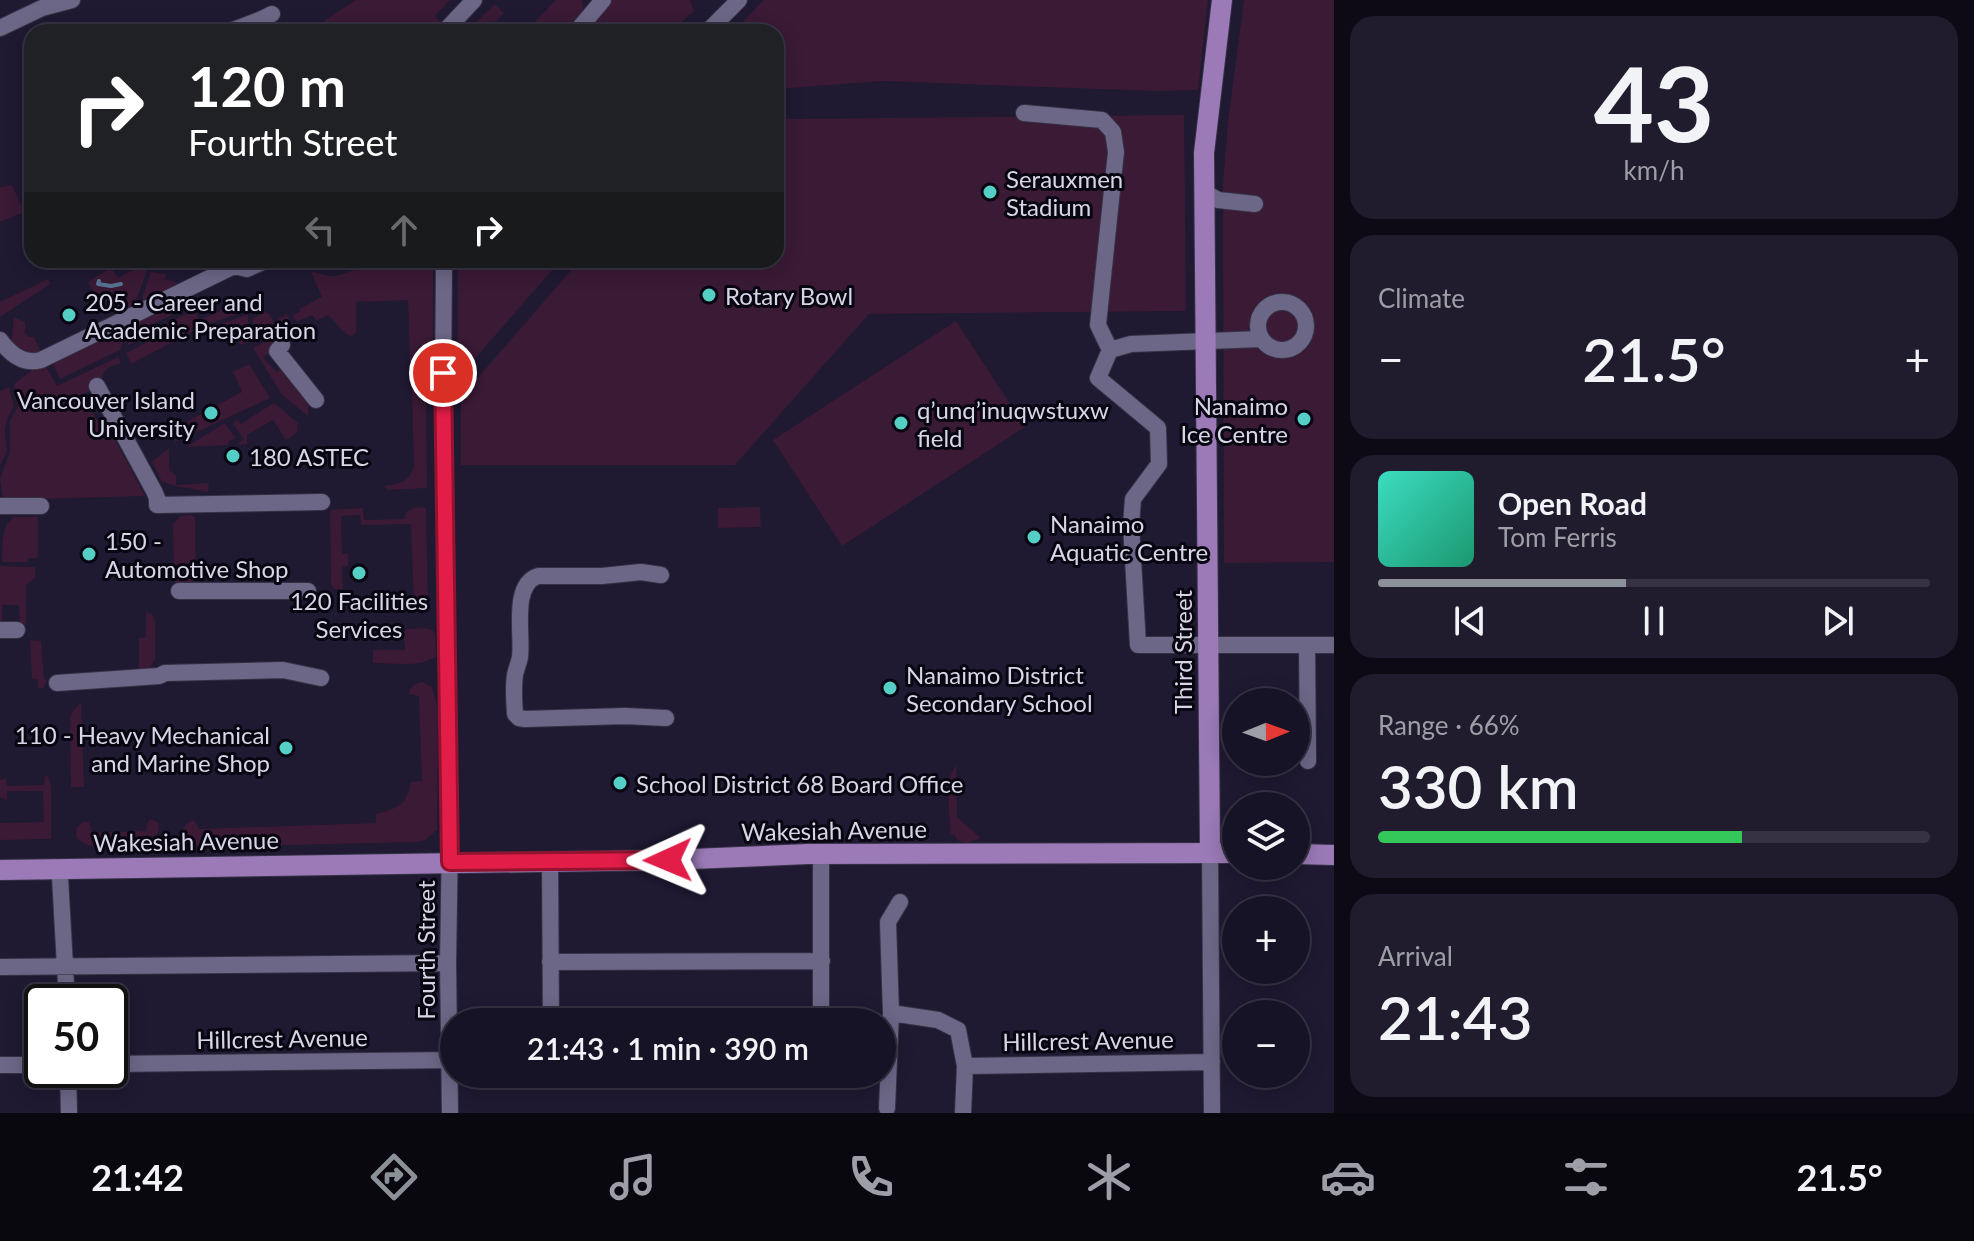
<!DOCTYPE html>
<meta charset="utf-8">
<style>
:root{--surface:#171326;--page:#201c2e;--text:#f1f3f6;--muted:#9e9ea7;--line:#363243;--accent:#8c9099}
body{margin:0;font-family:Lato,sans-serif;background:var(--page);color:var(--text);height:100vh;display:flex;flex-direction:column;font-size:30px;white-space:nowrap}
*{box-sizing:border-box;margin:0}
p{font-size:26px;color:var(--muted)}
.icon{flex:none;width:44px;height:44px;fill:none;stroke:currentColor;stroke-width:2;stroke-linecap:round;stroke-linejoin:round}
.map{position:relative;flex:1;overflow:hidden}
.side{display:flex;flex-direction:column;gap:16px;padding:16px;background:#0d0a15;width:640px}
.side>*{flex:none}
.hud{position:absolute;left:24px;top:24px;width:760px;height:244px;border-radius:24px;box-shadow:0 4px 20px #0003,0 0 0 2px var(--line);background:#202124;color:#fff;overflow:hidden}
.needle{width:52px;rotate:89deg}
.buttons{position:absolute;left:1222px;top:688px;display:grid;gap:16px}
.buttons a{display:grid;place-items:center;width:88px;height:88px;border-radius:50%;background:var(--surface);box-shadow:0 4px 20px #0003,0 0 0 2px var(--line);font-size:40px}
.speed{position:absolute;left:24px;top:984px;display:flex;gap:16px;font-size:40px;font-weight:700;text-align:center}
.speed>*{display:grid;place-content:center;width:104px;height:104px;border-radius:50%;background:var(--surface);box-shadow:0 4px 20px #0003,0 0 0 2px var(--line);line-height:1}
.speed .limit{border:4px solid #111;border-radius:12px;background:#fff;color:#111}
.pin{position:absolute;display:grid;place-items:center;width:68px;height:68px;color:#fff;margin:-34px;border:4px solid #fff;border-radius:50%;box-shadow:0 2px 8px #0007}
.me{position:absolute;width:88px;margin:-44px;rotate:269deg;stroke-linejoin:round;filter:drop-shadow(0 0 6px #0008)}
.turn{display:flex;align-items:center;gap:28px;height:168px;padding:0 32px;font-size:36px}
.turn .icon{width:104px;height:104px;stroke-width:2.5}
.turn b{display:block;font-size:56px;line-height:68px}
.lanes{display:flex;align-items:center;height:76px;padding:0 32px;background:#0003;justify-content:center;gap:40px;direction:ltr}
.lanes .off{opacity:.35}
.big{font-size:60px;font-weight:600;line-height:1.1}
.side .card{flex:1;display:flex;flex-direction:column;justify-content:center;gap:12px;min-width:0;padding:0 28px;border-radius:24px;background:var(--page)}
.side .dial{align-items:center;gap:0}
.dial b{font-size:104px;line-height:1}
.song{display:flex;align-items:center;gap:24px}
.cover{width:96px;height:96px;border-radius:12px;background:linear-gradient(135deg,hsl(170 70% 55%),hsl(160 70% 35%))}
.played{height:8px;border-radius:4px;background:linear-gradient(90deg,var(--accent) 45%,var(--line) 45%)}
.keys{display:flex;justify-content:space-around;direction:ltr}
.heat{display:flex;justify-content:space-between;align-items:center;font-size:44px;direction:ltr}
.charge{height:12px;border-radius:6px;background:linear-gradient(90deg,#34c759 66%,var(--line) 0)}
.trip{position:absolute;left:440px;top:1008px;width:456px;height:80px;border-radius:40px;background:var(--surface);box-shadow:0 4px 20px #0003,0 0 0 2px var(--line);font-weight:600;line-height:80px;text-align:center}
.tabs{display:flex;height:128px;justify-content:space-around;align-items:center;background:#09080f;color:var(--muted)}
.tabs .icon{width:56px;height:56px}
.tabs .selected{color:var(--accent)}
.tabs b{font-size:36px;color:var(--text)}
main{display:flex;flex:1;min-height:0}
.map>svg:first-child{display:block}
.green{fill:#3a1a35}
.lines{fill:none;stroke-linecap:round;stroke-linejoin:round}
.stream{stroke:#577292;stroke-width:4}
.minor-casing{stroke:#363246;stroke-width:18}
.major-casing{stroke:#363246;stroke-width:22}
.minor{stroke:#6c6786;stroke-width:16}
.major{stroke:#9b7ab7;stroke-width:20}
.route-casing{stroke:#92132f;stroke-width:20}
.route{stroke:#e11d48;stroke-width:14}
.poi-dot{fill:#55cec5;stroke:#080611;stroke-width:3}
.labels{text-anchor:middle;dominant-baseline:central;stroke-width:6;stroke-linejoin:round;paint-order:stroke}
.poi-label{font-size:24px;fill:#d7d5e6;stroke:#080611;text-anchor:start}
.street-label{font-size:24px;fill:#d7d5e6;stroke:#080611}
</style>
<main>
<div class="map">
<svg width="1334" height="1113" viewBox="0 0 1334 1113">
<rect width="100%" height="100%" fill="#1f1932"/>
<path class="green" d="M356,0H450L435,16L440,22L431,32H307Z
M556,0H582L584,12L572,32H525Z
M610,0H690L694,11L670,32H581Z
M764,0H1208L1198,90L1155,91L883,81L776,89V32H733Z
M1244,0H1334V562L1224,563L1223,184L1228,122Z
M495,4L504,13L485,32H466Z
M1184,115L1186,311L869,314L735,465H461V397L580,260H776V119Z
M12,185L24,212L0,222V187Z
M151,260H155L148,268L133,309L129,312L127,307L119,312L120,315L95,328L94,324L118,312L112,300L106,302L102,293L96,297L88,282L111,268L118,278Z
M367,260H433V354L429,364L416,366L410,361L408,300L356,302V333L352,336L346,334L328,315L317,320L312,315L296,322L293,315L300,312L299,309L322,297L311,272C318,272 324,276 330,276C343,276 359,269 367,260Z
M458,260H561L472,362L466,373L457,369Z
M151,272L166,274L164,279L175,282L178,287L144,304L141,302Z
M48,279L50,284L0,317V302Z
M188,296L192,305L151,325L147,336L127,346L135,321Z
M242,301L246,311L203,326L131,364L126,353L151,340L155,329L195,310L199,320Z
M266,312L269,313L275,325L280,322L278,319L287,314L292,324L253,342V318Z
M248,314L249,342L241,345L222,324Z
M14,317L25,322V333L29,337H34L42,354L33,356L11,346Z
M956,321L1025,427L842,546L773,440Z
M128,325L120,350L60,379L52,362Z
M293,328L263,358L277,372L281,368L308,397V416L282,395L253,348Z
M118,357L121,363C98,369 107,375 95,387C92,390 87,392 83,394L105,435L111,432L145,496L3,500L0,478L10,452V421L18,406L14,384L36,367L45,365L57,386Z
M249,364L270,398L175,442V428L242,392L233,372Z
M415,382L429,384L426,395L427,488L388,490L384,486C398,484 408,483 414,467L412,392V385Z
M9,387L14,406L7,419L5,431L7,451L0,465V391Z
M272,404L277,405L298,423L297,433L286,440L273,420L247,435V444L237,445L243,439L233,423L237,420L241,424Z
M225,423L235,438L228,442V445L186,447Z
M169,448V468L170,471L176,475V485L209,483L208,492L176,486L162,482L152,462Z
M415,507L426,508L428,611L407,612L405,609L414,608L411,524L361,525L360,515L341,516L342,554H348V566L342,567L343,589H334L331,585L330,510L363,508L364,520L405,519L406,512Z
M760,507L761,527L718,528V508Z
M192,515L195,517L196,586H177L174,580L173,524L180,516Z
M14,517H38V554L37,558H29L28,562H2C3,546 0,528 14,517Z
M0,566L35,567V578L26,585V625H20L19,605H2V621L0,622Z
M146,612L152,614L155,619V659L148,671L139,672V638L146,637Z
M424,628L433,630L435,635L436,656C421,668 392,663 373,663V650H405L404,633L407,629Z
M30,640L41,641L44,679L47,680L43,688H38V679H32Z
M422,682L432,687L438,708L437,830L425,840L418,842L200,847L185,841C180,831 183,824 194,820L199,829L376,823V814C397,808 407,806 411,782L422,781L419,696L409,694C410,686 414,684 422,682Z
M81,703L84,787H71L70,718L73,711Z
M956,765L957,817L980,837L979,839L966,843L957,840L954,834L951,835L950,831C950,811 944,781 956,765Z
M48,776L51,786V839L0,840V823L44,822L43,791H7V800L0,797V780L6,778L7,786L44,785L45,777Z
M150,819L159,823C159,834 157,839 148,846C128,847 89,854 76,837L77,827L83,822H89L92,833L146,831L147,824Z"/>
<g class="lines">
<path class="stream" d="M99,281L98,284L111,286L121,284"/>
<defs>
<path id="minor" d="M0,28L42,8L72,0
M228,32L262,19L272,14
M444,32L474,0
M576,32L603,0
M707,32L739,0
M1024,113L1102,120L1113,132L1116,152L1098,325L1110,350L1098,378L1158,428L1159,464L1133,499L1131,525L1138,645H1334
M1204,192L1218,200L1255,204
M444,260L443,389L450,839L448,963L450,1113
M1258 326a24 24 0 1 1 48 0a24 24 0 1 1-48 0Z
M0,340C10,354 23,365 41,360L234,266L247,269L267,260
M282,345L277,351L316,400
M1110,350L1131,344L1261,339
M97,386L154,491L157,498V505L322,502
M0,506H41
M661,575L641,572L602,576H538C511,585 523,635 520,657C519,663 516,669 515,675C513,688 514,701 515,714L519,718L525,719L625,716L666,718
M179,591H308
M0,630H17
M1307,645L1308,761
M57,683L159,676L165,673L283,670L321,678
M1210,852L1212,1113
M821,854V1022
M550,862L551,1022
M63,870L60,877L67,1002
M550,962L822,961
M0,967L448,963
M891,1013L938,1020L958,1030L965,1066L963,1113
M110,1064L454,1060
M0,1065H42
M965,1066L1212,1062
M68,1070L69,1113
M887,1108L891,1013L888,922L900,902"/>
<path id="major" d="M1210,852L1204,153L1222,0
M1296,854L1334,855
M0,870L668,860L808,854L1236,853"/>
</defs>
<use href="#minor" class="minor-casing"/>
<use href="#major" class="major-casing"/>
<use href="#minor" class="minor"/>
<use href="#major" class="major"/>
</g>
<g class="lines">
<defs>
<path id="route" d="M443,373L450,862L668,860"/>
</defs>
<use href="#route" class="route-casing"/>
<use href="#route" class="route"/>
</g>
<g class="poi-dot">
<circle cx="990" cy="192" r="8"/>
<circle cx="709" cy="295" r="8"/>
<circle cx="69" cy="315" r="8"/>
<circle cx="211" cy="413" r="8"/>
<circle cx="1304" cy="419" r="8"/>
<circle cx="901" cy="423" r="8"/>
<circle cx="233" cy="456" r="8"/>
<circle cx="1034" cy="537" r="8"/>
<circle cx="89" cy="554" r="8"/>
<circle cx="359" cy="573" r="8"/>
<circle cx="890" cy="688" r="8"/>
<circle cx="286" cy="748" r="8"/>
<circle cx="620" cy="783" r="8"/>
</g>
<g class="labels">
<g class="poi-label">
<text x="1006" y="178">Serauxmen<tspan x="1006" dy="28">Stadium</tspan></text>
<text x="725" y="295">Rotary Bowl</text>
<text x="85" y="301">205 - Career and<tspan x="85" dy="28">Academic Preparation</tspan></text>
<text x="195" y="399" text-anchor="end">Vancouver Island<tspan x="195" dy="28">University</tspan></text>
<text x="1288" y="405" text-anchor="end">Nanaimo<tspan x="1288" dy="28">Ice Centre</tspan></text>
<text x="917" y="409">q’unq’inuqwstuxw<tspan x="917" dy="28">field</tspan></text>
<text x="249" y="456">180 ASTEC</text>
<text x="1050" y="523">Nanaimo<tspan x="1050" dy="28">Aquatic Centre</tspan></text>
<text x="105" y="540">150 -<tspan x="105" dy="28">Automotive Shop</tspan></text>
<text x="359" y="600" text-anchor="middle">120 Facilities<tspan x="359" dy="28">Services</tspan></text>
<text x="906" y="674">Nanaimo District<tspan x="906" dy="28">Secondary School</tspan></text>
<text x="270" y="734" text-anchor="end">110 - Heavy Mechanical<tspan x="270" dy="28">and Marine Shop</tspan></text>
<text x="636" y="783">School District 68 Board Office</text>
</g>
<g class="street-label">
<text transform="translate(1182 652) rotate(-90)">Third Street</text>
<text transform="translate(834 830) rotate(-1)">Wakesiah Avenue</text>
<text transform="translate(186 841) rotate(-1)">Wakesiah Avenue</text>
<text transform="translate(425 950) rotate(-90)">Fourth Street</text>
<text transform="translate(282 1038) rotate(-1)">Hillcrest Avenue</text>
<text transform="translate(1088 1040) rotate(-1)">Hillcrest Avenue</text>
</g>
</g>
</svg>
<div class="buttons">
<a><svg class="needle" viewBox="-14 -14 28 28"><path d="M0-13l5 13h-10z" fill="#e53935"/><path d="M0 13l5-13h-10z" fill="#9e9ea7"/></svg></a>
<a><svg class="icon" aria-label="layers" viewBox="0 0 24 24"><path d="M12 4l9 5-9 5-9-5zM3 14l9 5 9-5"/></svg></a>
<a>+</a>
<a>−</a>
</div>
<div class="speed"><div class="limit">50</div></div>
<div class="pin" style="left:443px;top:373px;background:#d93025"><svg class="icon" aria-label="arrive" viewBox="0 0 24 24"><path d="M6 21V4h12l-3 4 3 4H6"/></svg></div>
<svg class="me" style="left:668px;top:860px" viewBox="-20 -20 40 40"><path d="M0-17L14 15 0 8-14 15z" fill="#e11d48" stroke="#fff" stroke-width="4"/></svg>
<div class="trip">21:43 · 1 min · 390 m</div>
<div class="hud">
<div class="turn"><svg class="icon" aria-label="right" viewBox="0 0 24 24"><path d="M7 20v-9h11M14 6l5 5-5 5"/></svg><div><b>120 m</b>Fourth Street</div></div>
<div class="lanes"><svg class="icon off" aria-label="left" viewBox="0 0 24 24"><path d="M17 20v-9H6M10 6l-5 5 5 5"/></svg><svg class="icon off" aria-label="ahead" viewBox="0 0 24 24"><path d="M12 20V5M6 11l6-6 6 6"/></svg><svg class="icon" aria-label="right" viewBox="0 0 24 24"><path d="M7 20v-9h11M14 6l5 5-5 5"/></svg></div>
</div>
</div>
<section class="side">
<div class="card dial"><b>43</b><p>km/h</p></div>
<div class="card"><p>Climate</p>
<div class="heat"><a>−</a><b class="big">21.5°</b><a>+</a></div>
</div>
<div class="card">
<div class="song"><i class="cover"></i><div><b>Open Road</b><p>Tom Ferris</p></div></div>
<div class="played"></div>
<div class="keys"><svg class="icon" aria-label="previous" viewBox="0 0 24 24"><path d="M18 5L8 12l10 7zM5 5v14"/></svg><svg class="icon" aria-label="pause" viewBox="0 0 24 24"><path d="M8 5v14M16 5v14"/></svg><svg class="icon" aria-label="next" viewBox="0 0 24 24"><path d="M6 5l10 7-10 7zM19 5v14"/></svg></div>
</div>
<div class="card"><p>Range · 66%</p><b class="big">330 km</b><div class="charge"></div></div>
<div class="card"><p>Arrival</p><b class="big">21:43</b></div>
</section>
</main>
<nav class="tabs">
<b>21:42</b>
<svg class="icon selected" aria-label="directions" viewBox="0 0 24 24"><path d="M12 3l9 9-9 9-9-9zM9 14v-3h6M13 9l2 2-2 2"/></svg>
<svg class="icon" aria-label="music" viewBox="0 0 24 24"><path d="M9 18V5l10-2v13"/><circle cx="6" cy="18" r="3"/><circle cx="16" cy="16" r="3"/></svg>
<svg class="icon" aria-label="phone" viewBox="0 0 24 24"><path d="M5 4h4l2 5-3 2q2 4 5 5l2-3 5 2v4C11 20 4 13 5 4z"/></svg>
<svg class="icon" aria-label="climate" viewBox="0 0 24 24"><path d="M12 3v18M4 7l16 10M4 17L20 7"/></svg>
<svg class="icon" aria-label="car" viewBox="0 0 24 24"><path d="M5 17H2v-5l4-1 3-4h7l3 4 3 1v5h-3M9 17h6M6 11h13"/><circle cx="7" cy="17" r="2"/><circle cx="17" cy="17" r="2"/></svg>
<svg class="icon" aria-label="filters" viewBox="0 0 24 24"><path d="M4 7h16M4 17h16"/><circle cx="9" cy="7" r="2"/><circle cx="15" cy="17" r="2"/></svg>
<b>21.5°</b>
</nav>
